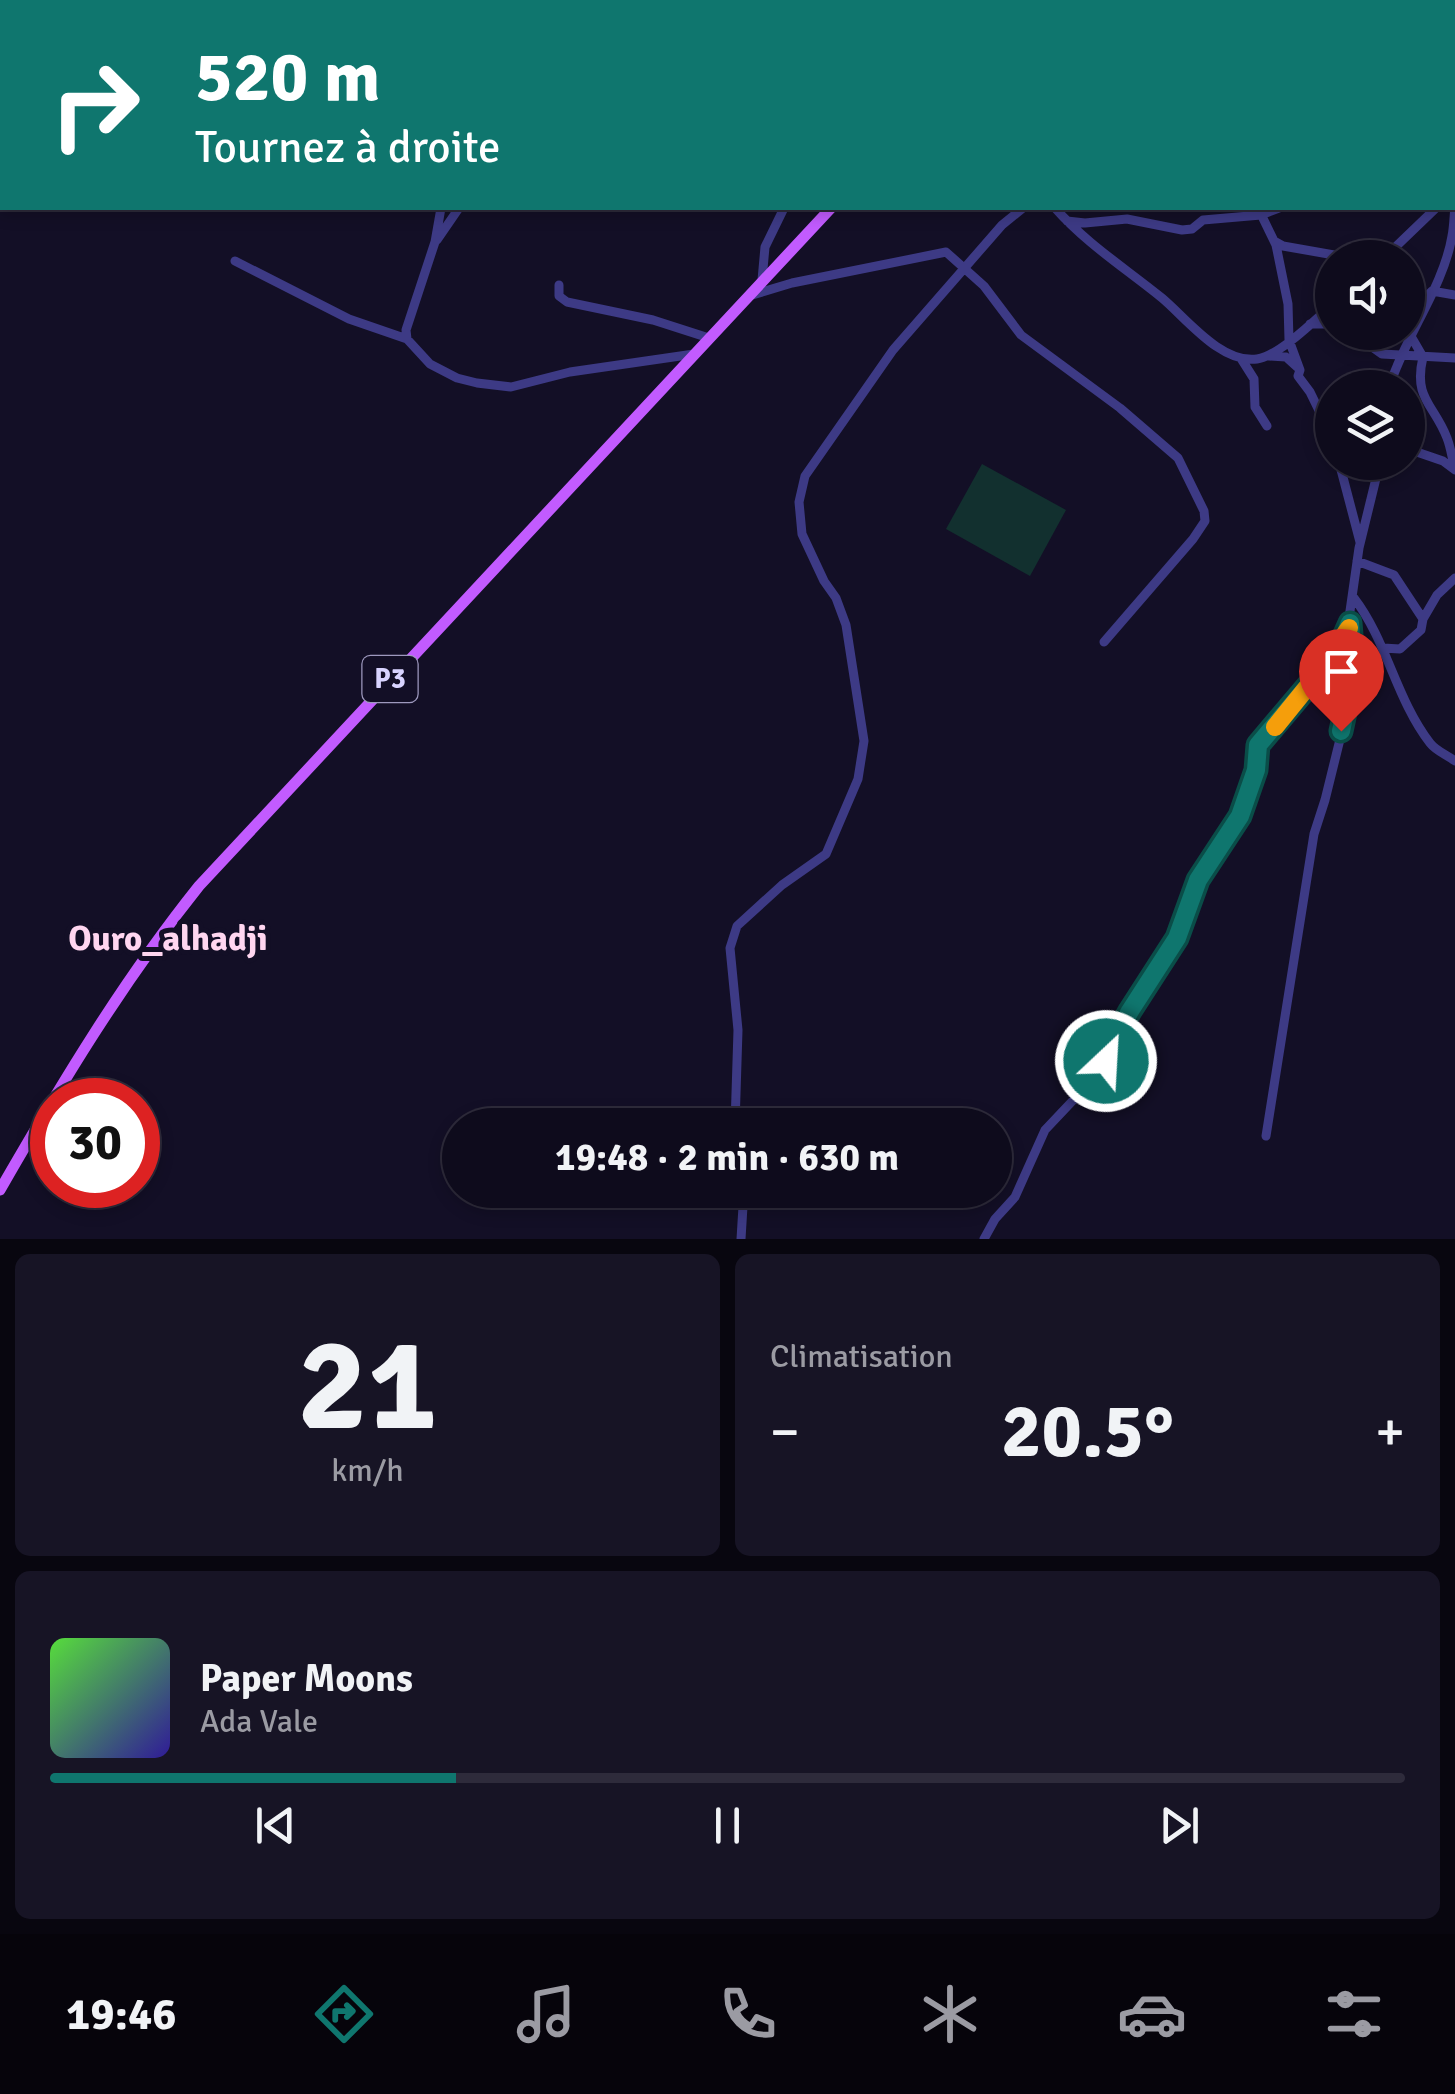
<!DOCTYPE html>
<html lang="fr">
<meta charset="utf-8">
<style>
:root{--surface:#0e0b1c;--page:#171425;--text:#f1f3f6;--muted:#9b9ba3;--line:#2e2b3b;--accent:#0f766e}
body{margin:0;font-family:Signika,sans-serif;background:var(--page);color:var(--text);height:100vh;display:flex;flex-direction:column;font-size:38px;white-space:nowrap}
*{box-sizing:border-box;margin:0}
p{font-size:32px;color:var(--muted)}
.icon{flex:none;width:55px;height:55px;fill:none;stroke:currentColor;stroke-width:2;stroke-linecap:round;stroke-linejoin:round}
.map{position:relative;height:1239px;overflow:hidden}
.sheet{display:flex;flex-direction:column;gap:15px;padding:15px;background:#08060f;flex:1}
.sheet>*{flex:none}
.hud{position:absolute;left:0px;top:0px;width:1455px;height:210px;box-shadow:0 5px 15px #0003,0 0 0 2px var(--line);background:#0f766e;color:#fff;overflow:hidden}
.controls{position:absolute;left:1315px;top:240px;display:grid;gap:20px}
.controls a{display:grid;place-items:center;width:110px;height:110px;border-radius:50%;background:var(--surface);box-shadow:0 5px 15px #0003,0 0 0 2px var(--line);font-size:50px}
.speed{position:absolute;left:30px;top:1078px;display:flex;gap:20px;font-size:50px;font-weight:700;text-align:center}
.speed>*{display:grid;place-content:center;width:130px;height:130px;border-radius:50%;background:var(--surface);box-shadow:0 5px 15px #0003,0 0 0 2px var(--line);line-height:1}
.speed .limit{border:15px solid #d22;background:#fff;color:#111}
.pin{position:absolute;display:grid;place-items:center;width:85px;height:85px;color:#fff;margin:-102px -42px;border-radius:50% 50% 50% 0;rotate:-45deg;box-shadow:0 0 10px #0007}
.pin .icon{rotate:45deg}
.me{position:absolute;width:110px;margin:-55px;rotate:25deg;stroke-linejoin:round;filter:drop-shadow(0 0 8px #0008)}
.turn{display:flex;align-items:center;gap:35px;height:210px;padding:0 30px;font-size:45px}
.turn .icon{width:130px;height:130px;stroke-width:2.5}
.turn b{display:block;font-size:70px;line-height:85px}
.big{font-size:75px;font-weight:700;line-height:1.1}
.sheet .card{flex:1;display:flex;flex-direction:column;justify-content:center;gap:15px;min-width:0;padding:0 35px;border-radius:15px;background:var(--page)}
.sheet .dial{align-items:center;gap:0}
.dial b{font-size:130px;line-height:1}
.song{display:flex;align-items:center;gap:30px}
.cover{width:120px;height:120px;border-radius:15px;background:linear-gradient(135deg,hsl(110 70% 55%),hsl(250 70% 35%))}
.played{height:10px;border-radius:5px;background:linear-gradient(90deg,var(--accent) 30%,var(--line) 30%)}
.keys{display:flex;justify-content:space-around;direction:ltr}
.heat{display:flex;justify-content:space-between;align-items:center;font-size:55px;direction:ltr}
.sheet .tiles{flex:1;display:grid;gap:15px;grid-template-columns:1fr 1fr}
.card:last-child{grid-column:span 2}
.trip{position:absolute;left:442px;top:1108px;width:570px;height:100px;border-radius:50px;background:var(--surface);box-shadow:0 5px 15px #0003,0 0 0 2px var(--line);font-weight:700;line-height:100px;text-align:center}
.dock{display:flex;height:160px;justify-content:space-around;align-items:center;background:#06040b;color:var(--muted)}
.dock .icon{width:70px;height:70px}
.dock .selected{color:var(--accent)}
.dock b{font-size:45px;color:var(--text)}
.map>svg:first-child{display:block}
.green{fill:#12302f}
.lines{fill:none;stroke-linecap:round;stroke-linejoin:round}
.minor{stroke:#3d3a85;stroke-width:9}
.major{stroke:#c25bff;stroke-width:11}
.route-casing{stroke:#0a4d48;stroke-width:25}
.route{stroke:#0f766e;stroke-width:18}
.slow{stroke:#f59e0b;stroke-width:18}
.labels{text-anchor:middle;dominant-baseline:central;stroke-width:10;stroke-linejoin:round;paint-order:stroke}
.shield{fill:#130f26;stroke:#9e99be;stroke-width:2.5}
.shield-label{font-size:28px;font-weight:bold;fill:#d9d4ff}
.quarter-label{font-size:35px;font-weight:bold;fill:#ffd6f0;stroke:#130f26}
</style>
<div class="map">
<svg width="1455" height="1239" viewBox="0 0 1455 1239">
<rect width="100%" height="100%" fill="#130f26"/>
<path class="green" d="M982,464L1066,510L1030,576L946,529Z"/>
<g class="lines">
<path class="minor" d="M148,0L151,2
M387,0L388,2
M825,0L828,2
M974,0L977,2
M1161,0L1163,2
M1351,0L1352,2
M74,2L81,0
M269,2L270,0
M679,2L681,0
M720,2L721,0
M896,2L897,0
M1151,2L1153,0
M1312,2L1313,0
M0,4L2,12
M1452,108L1455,110
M1452,192L1455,190
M1055,208C1087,244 1125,268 1162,298C1186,318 1221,364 1257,359C1279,356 1315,320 1332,305
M1258,208L1276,245L1288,304L1289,340L1300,370L1298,376L1310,392L1332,437
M1067,221L1085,223L1127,219L1182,230L1192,229L1203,220L1261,215L1279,208
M437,240L459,208
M1274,241L1283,246L1351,258
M1384,258L1436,208
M235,261L349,319L407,339L430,364L457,378L477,383L511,387L570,372L694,354
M762,280L765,247L784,208
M559,285V296L567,302L653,320L709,338
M749,296L792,283L946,252L984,286L1021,335L1120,408L1178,458L1204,511L1205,521L1193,539L1104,642
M1408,298L1428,295L1432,291L1455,295
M1310,324H1332
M1351,332L1382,354L1455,358
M1412,338L1423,357C1413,399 1434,404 1447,438C1451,448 1452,459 1455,469
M407,339L406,330L435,242L441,208
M1269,356L1286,357L1297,367
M1242,360L1254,379L1255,407L1267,426
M1389,388C1404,338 1444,286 1452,236C1454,226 1454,215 1455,205
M1408,449L1443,461L1455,470
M1339,462L1360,542
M1357,561L1394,575L1423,619
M1354,598C1387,641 1396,699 1430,743C1436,751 1447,755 1455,761
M1383,648L1400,649L1421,630L1423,619L1437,595L1455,578
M735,1125L738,1030L730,948L737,926L782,885L826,854L858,779L864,741L846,625L836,598L824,581L802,534L799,502L805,476L893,350L1002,225L1023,208
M1266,1136L1314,834L1325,800L1350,699L1354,650L1351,625
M741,1239L744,1190
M984,1239L995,1219L1015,1197L1045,1130L1097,1075L1130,1011L1177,938L1198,880L1240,816L1256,770L1258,745L1313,680L1347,632L1359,548L1380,462"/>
<path class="major" d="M1019,2L1021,0
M0,1190C61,1084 123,981 199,886L831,208"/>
</g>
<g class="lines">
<defs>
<path id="route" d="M1106,1061L1108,1050L1130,1011L1177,938L1198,880L1240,816L1256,770L1258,745L1313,680L1342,641L1350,623L1354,671L1341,731"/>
</defs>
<use href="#route" class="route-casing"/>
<use href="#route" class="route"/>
<path class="slow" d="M1275,727L1313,680L1349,628"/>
</g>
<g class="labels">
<rect class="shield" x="362.5" y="656" width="55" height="46" rx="8"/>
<g class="shield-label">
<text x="390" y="679">P3</text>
</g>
<g class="quarter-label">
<text x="168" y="938">Ouro_alhadji</text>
</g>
</g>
</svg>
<div class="controls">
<a><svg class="icon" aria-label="sound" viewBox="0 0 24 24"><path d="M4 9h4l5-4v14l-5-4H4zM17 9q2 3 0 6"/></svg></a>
<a><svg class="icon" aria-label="layers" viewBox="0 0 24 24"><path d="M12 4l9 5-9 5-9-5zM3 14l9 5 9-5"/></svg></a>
</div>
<div class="speed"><div class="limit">30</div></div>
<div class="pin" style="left:1341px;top:731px;background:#d93025"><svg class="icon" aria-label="arrive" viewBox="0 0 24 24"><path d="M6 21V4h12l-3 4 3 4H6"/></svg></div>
<svg class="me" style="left:1106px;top:1061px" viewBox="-20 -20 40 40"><circle r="17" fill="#0f766e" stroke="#fff" stroke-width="3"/><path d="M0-11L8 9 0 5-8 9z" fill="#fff"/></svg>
<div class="trip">19:48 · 2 min · 630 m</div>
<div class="hud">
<div class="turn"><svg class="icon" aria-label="right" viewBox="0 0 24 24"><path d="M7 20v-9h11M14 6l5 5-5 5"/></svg><div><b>520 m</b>Tournez à droite</div></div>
</div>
</div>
<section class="sheet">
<div class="tiles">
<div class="card dial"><b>21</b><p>km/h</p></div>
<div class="card"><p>Climatisation</p>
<div class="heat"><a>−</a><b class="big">20.5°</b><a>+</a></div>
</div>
<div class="card">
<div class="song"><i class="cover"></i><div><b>Paper Moons</b><p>Ada Vale</p></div></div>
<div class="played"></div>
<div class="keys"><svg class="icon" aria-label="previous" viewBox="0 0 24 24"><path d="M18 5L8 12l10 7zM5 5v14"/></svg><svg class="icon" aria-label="pause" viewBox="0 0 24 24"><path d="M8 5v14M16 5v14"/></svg><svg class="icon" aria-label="next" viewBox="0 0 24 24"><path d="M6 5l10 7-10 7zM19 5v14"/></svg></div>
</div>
</div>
</section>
<nav class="dock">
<b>19:46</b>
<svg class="icon selected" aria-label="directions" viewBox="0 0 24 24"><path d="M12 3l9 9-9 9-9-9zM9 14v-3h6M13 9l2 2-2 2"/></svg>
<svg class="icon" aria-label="music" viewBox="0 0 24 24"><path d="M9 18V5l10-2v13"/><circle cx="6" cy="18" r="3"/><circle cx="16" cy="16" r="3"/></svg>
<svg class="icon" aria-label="phone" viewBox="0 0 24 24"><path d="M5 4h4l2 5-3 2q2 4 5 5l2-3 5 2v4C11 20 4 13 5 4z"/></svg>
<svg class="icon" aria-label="climate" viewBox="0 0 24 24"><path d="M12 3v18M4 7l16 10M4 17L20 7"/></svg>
<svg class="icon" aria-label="car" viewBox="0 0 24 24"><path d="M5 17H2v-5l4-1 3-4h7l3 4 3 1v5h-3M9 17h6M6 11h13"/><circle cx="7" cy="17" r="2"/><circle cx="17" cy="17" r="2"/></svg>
<svg class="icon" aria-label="filters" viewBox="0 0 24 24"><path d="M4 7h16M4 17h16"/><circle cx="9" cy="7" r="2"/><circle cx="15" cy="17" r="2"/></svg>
</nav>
